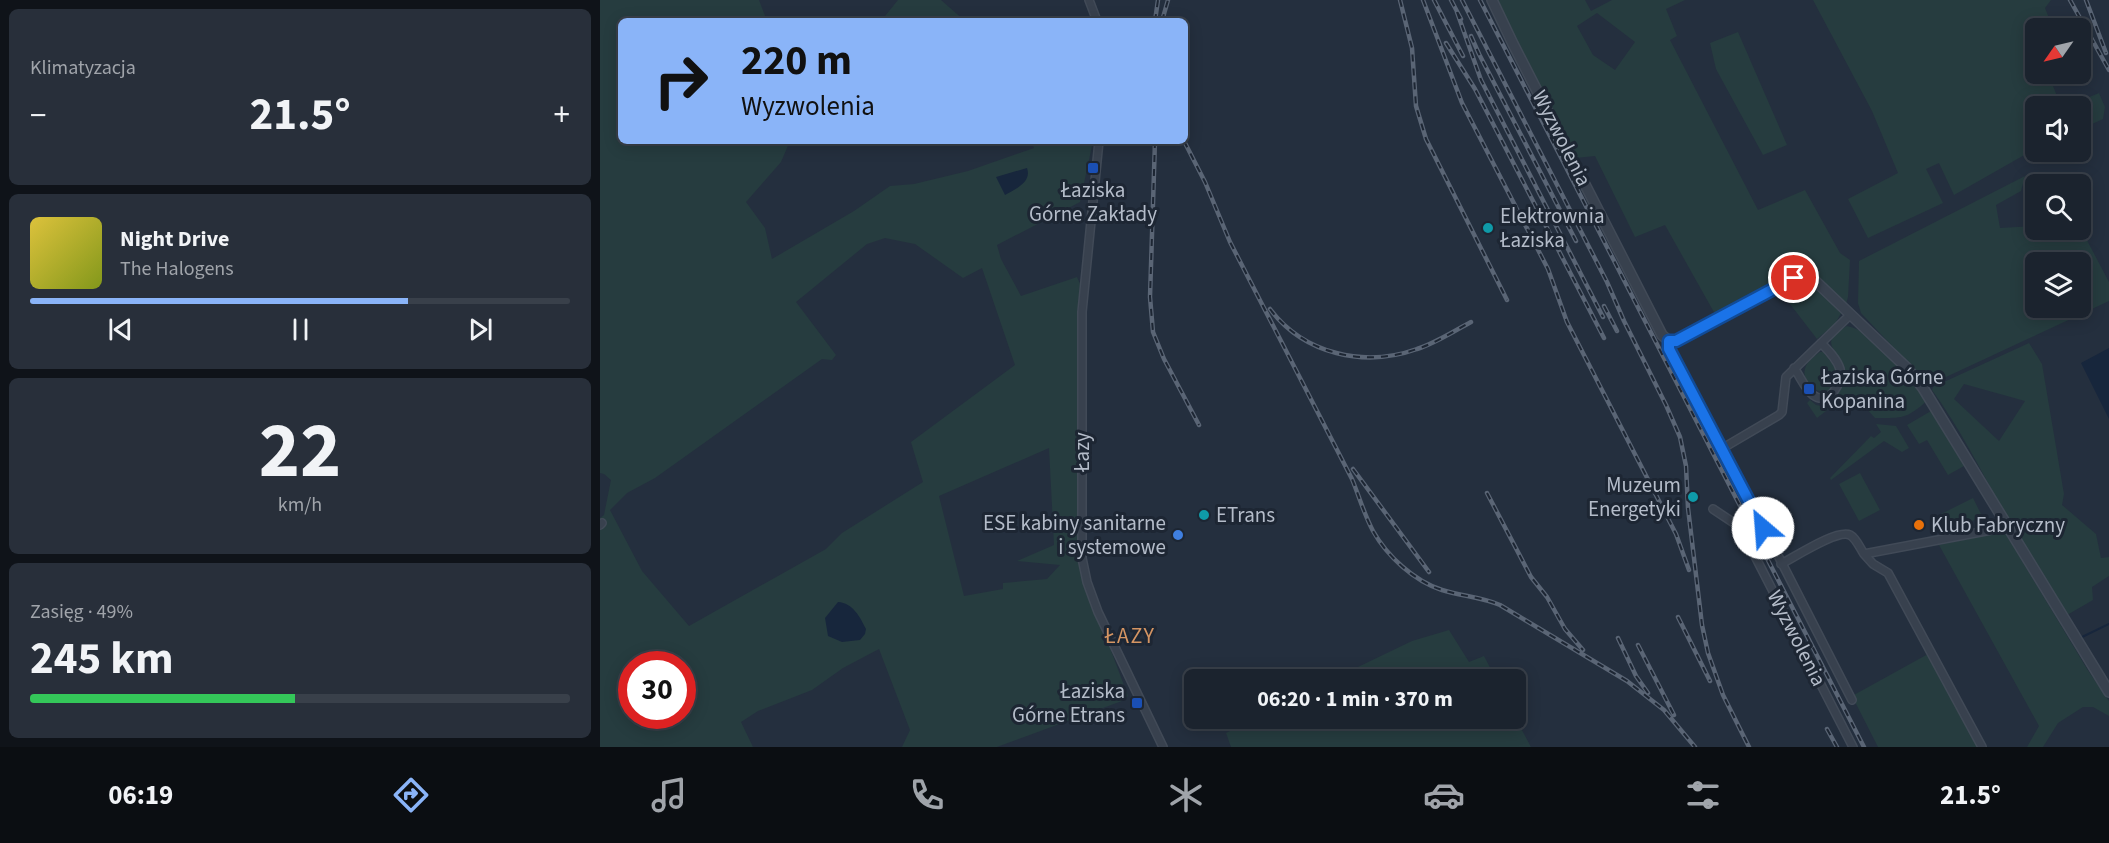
<!DOCTYPE html>
<html lang="pl">
<meta charset="utf-8">
<style>
:root{--surface:#1b232e;--page:#282f3a;--text:#f1f3f6;--muted:#a0a4aa;--line:#39404a;--accent:#8ab4f8}
body{margin:0;font-family:"Source Sans 3",sans-serif;background:var(--page);color:var(--text);height:100vh;display:flex;flex-direction:column;font-size:22px;white-space:nowrap}
*{box-sizing:border-box;margin:0}
p{font-size:20px;color:var(--muted)}
.icon{flex:none;width:33px;height:33px;fill:none;stroke:currentColor;stroke-width:2;stroke-linecap:round;stroke-linejoin:round}
.map{position:relative;flex:1;overflow:hidden}
.side{display:flex;flex-direction:column;gap:9px;padding:9px;background:#0f1319;width:600px}
.side>*{flex:none}
.hud{position:absolute;left:18px;top:18px;width:570px;height:126px;border-radius:9px;box-shadow:0 3px 15px #0003,0 0 0 2px var(--line);background:#8ab4f8;color:#111;overflow:hidden}
.needle{width:39px;rotate:236deg}
.controls{position:absolute;left:1425px;top:18px;display:grid;gap:12px}
.controls a{display:grid;place-items:center;width:66px;height:66px;border-radius:9px;background:var(--surface);box-shadow:0 3px 15px #0003,0 0 0 2px var(--line);font-size:30px}
.speed{position:absolute;left:18px;top:651px;display:flex;gap:12px;font-size:30px;font-weight:700;text-align:center}
.speed>*{display:grid;place-content:center;width:78px;height:78px;border-radius:50%;background:var(--surface);box-shadow:0 3px 15px #0003,0 0 0 2px var(--line);line-height:1}
.speed .limit{border:9px solid #d22;background:#fff;color:#111}
.pin{position:absolute;display:grid;place-items:center;width:51px;height:51px;color:#fff;margin:-26px;border:3px solid #fff;border-radius:50%;box-shadow:0 2px 6px #0007}
.me{position:absolute;width:66px;margin:-33px;rotate:333deg;stroke-linejoin:round;filter:drop-shadow(0 0 4px #0008)}
.turn{display:flex;align-items:center;gap:21px;height:126px;padding:0 24px;font-size:27px}
.turn .icon{width:78px;height:78px;stroke-width:2.5}
.turn b{display:block;font-size:42px;line-height:51px}
.big{font-size:45px;font-weight:700;line-height:1.1}
.side .card{flex:1;display:flex;flex-direction:column;justify-content:center;gap:9px;min-width:0;padding:0 21px;border-radius:9px;background:var(--page)}
.side .dial{align-items:center;gap:0}
.dial b{font-size:78px;line-height:1}
.song{display:flex;align-items:center;gap:18px}
.cover{width:72px;height:72px;border-radius:9px;background:linear-gradient(135deg,hsl(50 70% 55%),hsl(70 70% 35%))}
.played{height:6px;border-radius:3px;background:linear-gradient(90deg,var(--accent) 70%,var(--line) 70%)}
.keys{display:flex;justify-content:space-around;direction:ltr}
.heat{display:flex;justify-content:space-between;align-items:center;font-size:33px;direction:ltr}
.charge{height:9px;border-radius:4px;background:linear-gradient(90deg,#34c759 49%,var(--line) 0)}
.trip{position:absolute;left:584px;top:669px;width:342px;height:60px;border-radius:9px;background:var(--surface);box-shadow:0 3px 15px #0003,0 0 0 2px var(--line);font-weight:700;line-height:60px;text-align:center}
.menu{display:flex;height:96px;justify-content:space-around;align-items:center;background:#0b0e12;color:var(--muted)}
.menu .icon{width:42px;height:42px}
.menu .selected{color:var(--accent)}
.menu b{font-size:27px;color:var(--text)}
main{display:flex;flex:1;min-height:0}
.map>svg:first-child{display:block}
.green{fill:#263c3f;fill-rule:evenodd}
.water{fill:#17263c}
.lines{fill:none;stroke-linecap:round;stroke-linejoin:round}
.stream{stroke:#17263c;stroke-width:2}
.minor-casing{stroke:#414a57;stroke-width:10}
.tertiary-casing{stroke:#414a57;stroke-width:12}
.minor{stroke:#38414e;stroke-width:7}
.tertiary{stroke:#38414e;stroke-width:9}
.rail-casing{stroke:#5a6575;stroke-width:4.5}
.rail{stroke:#1d2633;stroke-width:2;stroke-dasharray:7;stroke-linecap:butt}
.route-casing{stroke:#114b97;stroke-width:15}
.route{stroke:#1a73e8;stroke-width:10}
.transit-dot{fill:#1a4fb4;stroke:#1d2633;stroke-width:2}
.culture-dot{fill:#0f9aa8;stroke:#1d2633;stroke-width:2}
.food-dot{fill:#e8710a;stroke:#1d2633;stroke-width:2}
.shop-dot{fill:#3f7fe0;stroke:#1d2633;stroke-width:2}
.labels{text-anchor:middle;dominant-baseline:central;stroke-width:6;stroke-linejoin:round;paint-order:stroke}
.street-label{font-size:21px;fill:#b4bcc9;stroke:#1d2633}
.poi-label{font-size:21px;fill:#b4bcc9;stroke:#1d2633;text-anchor:start}
.neighbourhood-label{font-size:22px;letter-spacing:1.5px;fill:#d59563;stroke:#1d2633}
</style>
<main>
<section class="side">
<div class="card"><p>Klimatyzacja</p>
<div class="heat"><a>−</a><b class="big">21.5°</b><a>+</a></div>
</div>
<div class="card">
<div class="song"><i class="cover"></i><div><b>Night Drive</b><p>The Halogens</p></div></div>
<div class="played"></div>
<div class="keys"><svg class="icon" aria-label="previous" viewBox="0 0 24 24"><path d="M18 5L8 12l10 7zM5 5v14"/></svg><svg class="icon" aria-label="pause" viewBox="0 0 24 24"><path d="M8 5v14M16 5v14"/></svg><svg class="icon" aria-label="next" viewBox="0 0 24 24"><path d="M6 5l10 7-10 7zM19 5v14"/></svg></div>
</div>
<div class="card dial"><b>22</b><p>km/h</p></div>
<div class="card"><p>Zasięg · 49%</p><b class="big">245 km</b><div class="charge"></div></div>
</section>
<div class="map">
<svg width="1509" height="747" viewBox="0 0 1509 747">
<rect width="100%" height="100%" fill="#242f3e"/>
<path class="green" d="M0,0H159L167,21H21V141H190L181,162L146,202L165,228L172,259L254,211L290,186L314,184L368,171L434,148L431,141H493L480,202L397,245L401,259L421,296L477,277L480,284L477,423L479,565L528,696L522,701L397,747H302L310,730L279,649L243,668L212,690L158,711L141,722L153,747H0V518L4,515L11,480L4,474L0,473ZM285,238L315,244L363,278L382,268L415,365L311,442L323,482L242,533L226,549L89,626L42,571L10,510L27,493L55,478L222,359L232,360L236,355L196,302L267,244ZM449,448L454,545L417,561L460,565L447,579L403,583V589L364,596L339,496ZM32,664H82V716H32Z
M298,0H341L365,21H281Z
M898,0H985L991,11L1012,0H1085L1066,9L1077,36L1070,40L1158,210L1205,190L1240,253L1250,260L1248,297L1246,304L1235,324L1217,339L1180,291L1215,275L1207,268L1174,282L1115,314L1065,225L1035,237L995,156L975,158L915,43ZM997,13L1035,42L1015,70L993,55L977,26Z
M1213,0H1451L1445,8L1453,28H1436V74H1480L1481,58L1487,71L1453,86L1461,106H1436L1435,149L1354,195L1339,163L1326,169L1343,203L1268,238L1248,199L1298,173L1272,111Z
M1138,32L1187,145L1163,155L1116,69L1110,43Z
M1499,93L1505,107L1503,119L1481,129L1480,106H1468Z
M1425,176L1421,191L1396,205L1400,228L1435,226L1436,230L1481,229L1509,282V301L1331,384L1327,383L1261,313L1258,303L1259,261ZM1436,262H1480V308H1436Z
M1247,326C1276,331 1310,379 1327,401C1306,419 1303,418 1275,418L1253,394H1248L1217,418L1207,403L1210,400L1216,405L1221,406L1240,391C1243,384 1246,376 1244,368C1239,349 1216,344 1247,326Z
M1429,343L1442,364L1464,494L1462,505L1496,534L1501,558L1509,557V576L1492,587L1493,600L1467,615C1447,583 1424,551 1406,517C1383,474 1361,430 1332,390L1333,387ZM1364,384L1425,401L1399,441L1354,399Z
M1220,352H1223L1235,367L1237,376L1233,387L1226,392C1212,392 1200,380 1206,366C1209,360 1215,356 1220,352Z
M1331,411L1364,466L1348,475L1327,440L1319,444L1307,425Z
M1276,424L1296,426L1309,448L1302,452L1284,441L1231,480L1230,478L1271,436L1274,438L1281,432Z
M1260,473L1280,510L1259,521L1239,484Z
M1373,498L1382,516L1348,533L1339,515Z
M1404,531L1487,669L1509,701V716L1493,707H1483L1458,723L1443,747H1427L1439,726L1339,545Z
M849,630L869,662L884,656L896,679H733L812,641Z
M1328,654L1379,747H1278L1252,696Z
M915,717L931,747H631L626,733L653,719L915,718Z"/>
<path class="water" d="M427,168C432,182 416,189 405,195L396,177Z
M1509,348V419L1481,363Z
M238,602C253,603 260,617 266,629L265,634L260,640L242,642L228,636L225,618Z"/>
<g class="lines">
<path class="stream" d="M1482,637L1509,624"/>
<defs>
<path id="minor" d="M489,0L497,21
M499,141L482,312V558L487,582L498,612L563,747
M1069,341V349L1123,448L1252,700
M1194,368C1200,376 1205,389 1213,395C1229,407 1243,383 1240,369C1237,359 1228,350 1221,343
M1123,448L1179,415L1182,412L1186,377L1250,315
M1113,509L1140,527L1253,747
M0,525L2,523
M1181,564C1195,557 1237,529 1250,535C1256,538 1260,548 1264,554
M1382,747L1288,573L1273,564L1264,554L1407,527"/>
<path id="tertiary" d="M892,0L913,44L1062,335L1069,341H1076L1194,278L1203,275L1210,276L1307,368L1323,388L1509,692"/>
</defs>
<use href="#minor" class="minor-casing"/>
<use href="#tertiary" class="tertiary-casing"/>
<use href="#minor" class="minor"/>
<use href="#tertiary" class="tertiary"/>
<defs>
<path id="rail" d="M800,0L812,48L816,106L826,139L907,300
M823,0L862,103L948,269L967,322L1076,534L1089,570
M834,0L863,56
M851,0L861,19
M862,0L1007,282L1024,321L1066,405L1080,437L1086,466L1088,508L1102,625L1108,653L1123,695L1149,747
M880,0L1264,747
M1470,0L1509,70
M1486,0L1506,53
M857,12L881,80L1003,317
M555,21L558,0
M562,21L568,0
M871,36L879,54L976,241
M846,43L875,89L1004,338
M555,141L550,297L553,332L564,359L599,425
M584,141L605,182L630,242L752,479C759,496 764,514 773,531C787,556 814,581 842,590C861,596 881,597 900,605L1027,681L1064,710L1095,747
M1004,306L1017,331
M670,309C704,354 764,368 817,349C836,343 854,331 871,322
M753,469L829,572
M887,493L931,577L947,597L965,629L983,650
M1078,617L1110,681
M1018,638L1036,676L1048,693
M1038,645L1074,715
M1227,729L1237,747"/>
</defs>
<use href="#rail" class="rail-casing"/>
<use href="#rail" class="rail"/>
</g>
<g class="lines">
<defs>
<path id="route" d="M1163,528L1069,349V341H1076L1194,278"/>
</defs>
<use href="#route" class="route-casing"/>
<use href="#route" class="route"/>
</g>
<g class="transit-dot">
<rect x="487" y="162" width="12" height="12" rx="3"/>
<rect x="1203" y="383" width="12" height="12" rx="3"/>
<rect x="531" y="697" width="12" height="12" rx="3"/>
</g>
<g class="culture-dot">
<circle cx="888" cy="228" r="6"/>
<circle cx="1093" cy="497" r="6"/>
<circle cx="604" cy="515" r="6"/>
</g>
<circle class="food-dot" cx="1319" cy="525" r="6"/>
<circle class="shop-dot" cx="578" cy="535" r="6"/>
<g class="labels">
<g class="street-label">
<text transform="translate(962 138) rotate(63)">Wyzwolenia</text>
<text transform="translate(482 452) rotate(-90)">Łazy</text>
<text transform="translate(1197 638) rotate(63)">Wyzwolenia</text>
</g>
<g class="poi-label">
<text x="493" y="190" text-anchor="middle">Łaziska<tspan x="493" dy="24">Górne Zakłady</tspan></text>
<text x="900" y="216">Elektrownia<tspan x="900" dy="24">Łaziska</tspan></text>
<text x="1221" y="377">Łaziska Górne<tspan x="1221" dy="24">Kopanina</tspan></text>
<text x="1081" y="485" text-anchor="end">Muzeum<tspan x="1081" dy="24">Energetyki</tspan></text>
<text x="616" y="515">ETrans</text>
<text x="566" y="523" text-anchor="end">ESE kabiny sanitarne<tspan x="566" dy="24">i systemowe</tspan></text>
<text x="1331" y="525">Klub Fabryczny</text>
<text x="525" y="691" text-anchor="end">Łaziska<tspan x="525" dy="24">Górne Etrans</tspan></text>
</g>
<g class="neighbourhood-label">
<text x="530" y="636">ŁAZY</text>
</g>
</g>
</svg>
<div class="controls">
<a><svg class="needle" viewBox="-14 -14 28 28"><path d="M0-13l5 13h-10z" fill="#e53935"/><path d="M0 13l5-13h-10z" fill="#a0a4aa"/></svg></a>
<a><svg class="icon" aria-label="sound" viewBox="0 0 24 24"><path d="M4 9h4l5-4v14l-5-4H4zM17 9q2 3 0 6"/></svg></a>
<a><svg class="icon" aria-label="search" viewBox="0 0 24 24"><circle cx="10" cy="10" r="6"/><path d="M15 15l6 6"/></svg></a>
<a><svg class="icon" aria-label="layers" viewBox="0 0 24 24"><path d="M12 4l9 5-9 5-9-5zM3 14l9 5 9-5"/></svg></a>
</div>
<div class="speed"><div class="limit">30</div></div>
<div class="pin" style="left:1194px;top:278px;background:#d93025"><svg class="icon" aria-label="arrive" viewBox="0 0 24 24"><path d="M6 21V4h12l-3 4 3 4H6"/></svg></div>
<svg class="me" style="left:1163px;top:528px" viewBox="-20 -20 40 40"><circle r="19" fill="#fff"/><path d="M0-13L10 11 0 6-10 11z" fill="#1a73e8"/></svg>
<div class="trip">06:20 · 1 min · 370 m</div>
<div class="hud">
<div class="turn"><svg class="icon" aria-label="right" viewBox="0 0 24 24"><path d="M7 20v-9h11M14 6l5 5-5 5"/></svg><div><b>220 m</b>Wyzwolenia</div></div>
</div>
</div>
</main>
<nav class="menu">
<b>06:19</b>
<svg class="icon selected" aria-label="directions" viewBox="0 0 24 24"><path d="M12 3l9 9-9 9-9-9zM9 14v-3h6M13 9l2 2-2 2"/></svg>
<svg class="icon" aria-label="music" viewBox="0 0 24 24"><path d="M9 18V5l10-2v13"/><circle cx="6" cy="18" r="3"/><circle cx="16" cy="16" r="3"/></svg>
<svg class="icon" aria-label="phone" viewBox="0 0 24 24"><path d="M5 4h4l2 5-3 2q2 4 5 5l2-3 5 2v4C11 20 4 13 5 4z"/></svg>
<svg class="icon" aria-label="climate" viewBox="0 0 24 24"><path d="M12 3v18M4 7l16 10M4 17L20 7"/></svg>
<svg class="icon" aria-label="car" viewBox="0 0 24 24"><path d="M5 17H2v-5l4-1 3-4h7l3 4 3 1v5h-3M9 17h6M6 11h13"/><circle cx="7" cy="17" r="2"/><circle cx="17" cy="17" r="2"/></svg>
<svg class="icon" aria-label="filters" viewBox="0 0 24 24"><path d="M4 7h16M4 17h16"/><circle cx="9" cy="7" r="2"/><circle cx="15" cy="17" r="2"/></svg>
<b>21.5°</b>
</nav>
